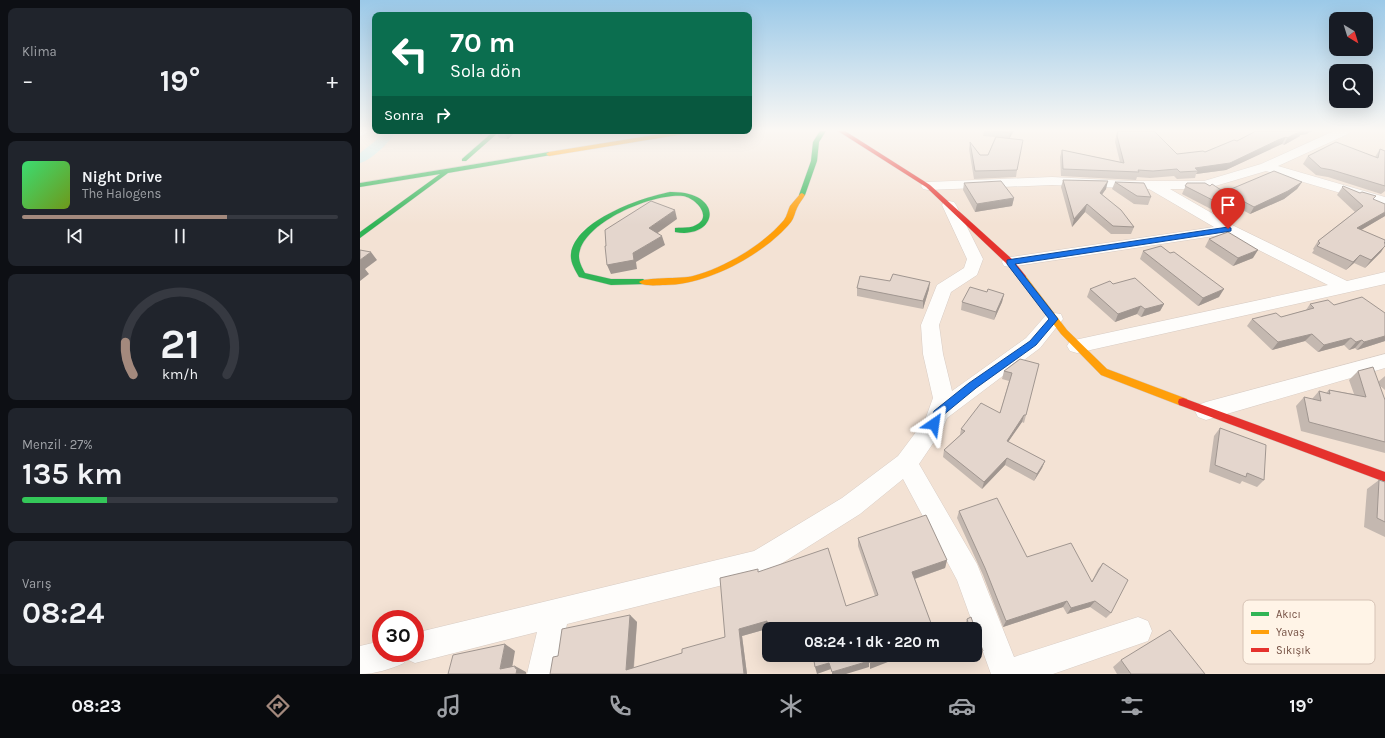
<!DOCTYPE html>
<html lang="tr">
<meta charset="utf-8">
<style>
:root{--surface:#171b24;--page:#20242c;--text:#f1f3f6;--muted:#9ea1a6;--line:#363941;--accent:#a3897d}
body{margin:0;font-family:Karla,sans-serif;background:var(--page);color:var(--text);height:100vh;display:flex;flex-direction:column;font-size:15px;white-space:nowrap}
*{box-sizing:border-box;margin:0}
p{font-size:13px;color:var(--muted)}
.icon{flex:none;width:22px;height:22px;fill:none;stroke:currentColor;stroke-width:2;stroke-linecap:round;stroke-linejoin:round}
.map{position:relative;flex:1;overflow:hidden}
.side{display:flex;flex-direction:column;gap:8px;padding:8px;background:#0d0f14;width:360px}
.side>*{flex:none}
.guide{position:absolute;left:12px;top:12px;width:380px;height:122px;border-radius:8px;box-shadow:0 4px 16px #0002;background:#0b6e4f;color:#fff;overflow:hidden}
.needle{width:26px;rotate:142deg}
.buttons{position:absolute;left:969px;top:12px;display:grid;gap:8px}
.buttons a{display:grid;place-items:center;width:44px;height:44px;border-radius:8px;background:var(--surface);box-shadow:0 4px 16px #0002;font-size:20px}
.speed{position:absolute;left:12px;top:610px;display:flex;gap:8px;font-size:20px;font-weight:700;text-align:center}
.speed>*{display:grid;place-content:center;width:52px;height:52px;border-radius:50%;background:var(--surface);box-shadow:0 4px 16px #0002;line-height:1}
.speed .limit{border:6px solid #d22;background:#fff;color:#111}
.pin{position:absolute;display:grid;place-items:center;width:34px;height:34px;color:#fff;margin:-41px -17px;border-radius:50% 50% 50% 0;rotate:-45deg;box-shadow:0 0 4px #0007}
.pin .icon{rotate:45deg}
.me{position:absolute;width:44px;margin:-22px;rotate:32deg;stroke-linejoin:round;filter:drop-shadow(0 0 3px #0008)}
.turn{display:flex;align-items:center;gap:14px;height:84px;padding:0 12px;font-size:18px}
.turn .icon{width:52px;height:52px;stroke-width:2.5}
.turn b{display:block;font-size:28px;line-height:34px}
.then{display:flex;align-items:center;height:38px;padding:0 12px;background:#0003;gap:8px;font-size:15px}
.big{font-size:30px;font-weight:700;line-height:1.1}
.side .tile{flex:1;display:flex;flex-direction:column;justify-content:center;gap:6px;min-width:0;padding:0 14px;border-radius:8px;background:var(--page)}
.side .dial{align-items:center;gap:0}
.dial svg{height:104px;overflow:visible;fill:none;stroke:var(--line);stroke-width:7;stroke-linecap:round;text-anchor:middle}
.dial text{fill:var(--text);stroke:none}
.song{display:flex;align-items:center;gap:12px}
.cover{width:48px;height:48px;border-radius:6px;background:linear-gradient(135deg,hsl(140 70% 55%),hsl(80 70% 35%))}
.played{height:4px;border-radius:2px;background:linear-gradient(90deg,var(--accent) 65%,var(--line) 65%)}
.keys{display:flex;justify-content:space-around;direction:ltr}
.heat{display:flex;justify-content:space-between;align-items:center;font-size:22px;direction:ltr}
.charge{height:6px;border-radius:3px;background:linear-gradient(90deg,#34c759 27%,var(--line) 0)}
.trip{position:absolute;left:402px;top:622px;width:220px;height:40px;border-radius:8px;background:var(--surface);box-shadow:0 4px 16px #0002;font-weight:700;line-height:40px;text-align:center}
.dock{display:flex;height:64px;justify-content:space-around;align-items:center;background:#090b0e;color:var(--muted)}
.dock .icon{width:28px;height:28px}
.dock .on{color:var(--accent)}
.dock b{font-size:18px;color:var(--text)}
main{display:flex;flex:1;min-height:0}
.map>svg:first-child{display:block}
.residential{fill:#f3e2d4;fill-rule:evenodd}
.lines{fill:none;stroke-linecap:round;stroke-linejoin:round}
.canal{fill:#c7e8e8;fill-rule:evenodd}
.street-casing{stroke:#d8ccc4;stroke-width:1}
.fast-casing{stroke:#d7cac3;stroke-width:1}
.slow-casing{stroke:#d7cac3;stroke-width:1}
.jam-casing{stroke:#d7cac3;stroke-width:1}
.street{fill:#fefdfb;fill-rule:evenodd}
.fast{fill:#30b455;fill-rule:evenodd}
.slow{fill:#ff9f0a;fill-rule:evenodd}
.jam{fill:#e5322d;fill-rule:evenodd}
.wall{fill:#c4b8b0}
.shaded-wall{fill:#a09690}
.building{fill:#e4d6cd;stroke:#a09690}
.route{fill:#1a73e8;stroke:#114b97}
.key{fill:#fff4e7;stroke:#d6c3b6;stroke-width:1}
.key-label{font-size:11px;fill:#765245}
</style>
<main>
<section class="side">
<div class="tile"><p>Klima</p>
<div class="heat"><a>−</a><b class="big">19°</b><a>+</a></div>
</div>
<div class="tile">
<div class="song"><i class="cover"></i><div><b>Night Drive</b><p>The Halogens</p></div></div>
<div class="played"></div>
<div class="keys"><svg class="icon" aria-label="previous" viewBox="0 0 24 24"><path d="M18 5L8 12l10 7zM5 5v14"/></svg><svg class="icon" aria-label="pause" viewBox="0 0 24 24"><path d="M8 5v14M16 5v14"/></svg><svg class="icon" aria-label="next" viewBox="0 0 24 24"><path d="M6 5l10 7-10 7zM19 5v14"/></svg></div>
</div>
<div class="tile dial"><svg viewBox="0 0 100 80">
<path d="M14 69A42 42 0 1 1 86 69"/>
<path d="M14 69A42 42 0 0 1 8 44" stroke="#a3897d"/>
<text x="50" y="56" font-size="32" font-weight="700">21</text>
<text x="50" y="72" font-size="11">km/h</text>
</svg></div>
<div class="tile"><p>Menzil · 27%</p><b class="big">135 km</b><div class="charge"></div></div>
<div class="tile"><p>Varış</p><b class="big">08:24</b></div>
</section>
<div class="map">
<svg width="1025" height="674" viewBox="0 0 1025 674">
<rect width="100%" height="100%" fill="#f7efe6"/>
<path class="residential" d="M0,131H1025V674H0ZM21,619H55V653H21ZM409,629H615V655H409Z"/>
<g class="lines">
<path class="canal" d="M25,131H37C30,141 12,160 0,163V153L14,142Z"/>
<defs>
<path id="street" d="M0,131H8L6,134L0,136Z
M974,131H990L988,134L918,166L1025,197V206L906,171L845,189H810L874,226L987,281L1025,272V284L717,353L710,351L707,346L710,341L968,285L867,234L650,267L644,266L642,262L644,258L854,227L789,189L692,185L568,190L563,189L561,186L563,183L568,182L692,177L768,181H844L901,164Z
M589,201L594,202L596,205L623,259L617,275L591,292L579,325L583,354L592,391L666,338L687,314L694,313L701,314L703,319L680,348L587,418L582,430L559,464L617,564L654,657L778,617L788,621L792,631L788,641L693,674H631L597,580L543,479L500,514L408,572L399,576L207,624L197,674H167L177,632L55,663L46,659L44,663C31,669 15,674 0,674V646L21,641V653H55V633L394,551L482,498L538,456L565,420L573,398L563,354L561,325L577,285L604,268L607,259L582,205L584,202Z
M1025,354V368L846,420L838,417L835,411L838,405L846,402Z"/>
<path id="fast" d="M134,131H140L106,161H102V159Z
M460,131H466L459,142L457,161L445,195L442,197L440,196L439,195L451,161L453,142Z
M189,152L192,154L191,155L88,173L0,238V232L80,174L0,187V183Z
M310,192C366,191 358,240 315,232V228C322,227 330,229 336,225C353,217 336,198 323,196C294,193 229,220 220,250C217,258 221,266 225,273L251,279H283L287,282L286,284L251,285L219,277C215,270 210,262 211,254C215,220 283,197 310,192Z"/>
<path id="slow" d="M319,131H333L330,133L189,156L186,154L189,152Z
M442,193L445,195C443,199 439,203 437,208C435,212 434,218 431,222C405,254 347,285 305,285C298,285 284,287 279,282C283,277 323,279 333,276C364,268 403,245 424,220C427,216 428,210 430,206C433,202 437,198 440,194Z
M662,274L665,275L707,330L747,369L827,399L828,402L827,405L823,406L819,405L741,375L701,334L659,279L658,277L659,275Z"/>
<path id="jam" d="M478,131H485L570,185L653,260L665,275L666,277L665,279H659L647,264L566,187Z
M823,398L1025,472V482L819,405L818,402L819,399Z"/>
</defs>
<use href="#street" class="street-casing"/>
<use href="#fast" class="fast-casing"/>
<use href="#slow" class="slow-casing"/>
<use href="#jam" class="jam-casing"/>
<use href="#street" class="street"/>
<use href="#fast" class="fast"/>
<use href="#slow" class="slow"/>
<use href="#jam" class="jam"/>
</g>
<path class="wall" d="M93,131H126L121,135Z
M136,131H156L148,139L139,138Z
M624,131H654L649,138L657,170L656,177L614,179L609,149L610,142L620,155H628L635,137L623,136Z
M757,131H794L817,154L845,152L877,141L896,131H953L949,132L947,134L940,135V136L924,145L922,144L914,147L866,170L836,174L835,178L817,179L814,176L790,178L777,177L776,180L701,176L700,157L702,150L760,162L755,142Z
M1020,149L1025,151V191L1021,194L968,177L956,175L943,164L948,156L1015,157Z
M703,180L746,189L742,194L774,227L771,234H751L725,212L712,227L701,187Z
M755,182L791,197L788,205L774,204L752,189Z
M942,182L937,189L924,199L890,214L877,207L876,208L880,211L874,221L822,194L827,183L864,192Z
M604,183L654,198L652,206L615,212L603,190Z
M983,186L1014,199L1025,216L1001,230L1024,243L1021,252L1005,268L994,263L986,270L952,253L954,250L953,249L958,241L995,212L977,195Z
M849,239L893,258L873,266L845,247Z
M783,251L810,253L859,297L838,306L780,259Z
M753,284L804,304L800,311L781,317L777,314L755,322L727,297L730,289Z
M497,288L569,289L563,309L497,296Z
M627,292L644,294L642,302L634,320L601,310L602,302Z
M950,304L974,305L1025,313V341L997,350L995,348L989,350L984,345L958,352L945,341L912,350L887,326L892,319L921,317L946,310Z
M660,359L666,415L664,423L662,422L648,442L685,461L682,468L674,481L645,465L622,489L583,457L584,450L600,435L601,429L640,413L649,381L642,379L644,371Z
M998,371L1018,382L1025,376V390L1019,385L1025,400V453L941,431L936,406L944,397L952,399L959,391L966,393L969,390L994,394L989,380Z
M860,428L904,480L897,487L882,481L880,484L849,472L854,436Z
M1019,480L1025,482V537L1004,527L1007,489Z
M599,511L667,557L732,581L738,569L743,563L751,613L746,618L730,607L707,614L703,607L643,627L623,575L597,518Z
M498,538L587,560L585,568L555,579L571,623L569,629H407L382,636L387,674H190L198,656L270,615L277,622L274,668L322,653L365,637L399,572L486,606L515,596L498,546Z
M611,617L623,651L622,654L617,655L615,648V629H608L606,622L607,619Z
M761,660L845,674H757L753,667Z"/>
<path class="shaded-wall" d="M119,131H126L121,135Z
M145,131H156L148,139L144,132Z
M651,131H654L649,139L650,133Z
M941,131H953L949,132L947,134L940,135V136L924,145L927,138Z
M926,137L922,144L866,170L836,174L838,171L835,168Z
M748,181L746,189L738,200L740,193Z
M942,182L937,189L924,199L890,214L894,207Z
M654,198L652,206L615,212L617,204Z
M881,200L877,207L872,210L873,204Z
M727,204L725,212L712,227L714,219Z
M315,210L317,219L292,237L289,228Z
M1025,212V216L991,236L997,228Z
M302,236L305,245L276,262L277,269L251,274L247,265L273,253Z
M1025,246L1021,252L1005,268L1011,260Z
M898,250L893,258L873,266L878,258Z
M11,252L17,260L5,269L9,274L0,281V260Z
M1000,255L994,263L986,270L993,262Z
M570,282L569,289L563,309V301Z
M864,289L859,297L838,306L843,298Z
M644,294L642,302L634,320L636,312Z
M804,304L800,311L781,317L785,309Z
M781,306L777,314L755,322L758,314Z
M952,334L945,341L912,350L918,342Z
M1025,336V341L997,350L1004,342Z
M991,338L984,345L958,352L964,345Z
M1002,340L995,348L989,350L996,342Z
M664,415L662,422L644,448L647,441Z
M647,458L645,465L622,489L624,482Z
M685,461L682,468L674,481L677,474Z
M587,560L585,568L551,580L552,572Z
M707,601L703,607L643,627L646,621Z
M735,601L730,607L707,614L711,608Z
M270,615L277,622L273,674L266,670Z
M407,621L410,628L382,636L387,674H384L379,629Z
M571,623L569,629H565L566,624Z
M145,644L155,651L151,674L140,669Z
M623,651L622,654L617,655L619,653Z
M530,655H533V660L510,669V663Z
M509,661V667L486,674H472V672Z
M469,663L471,669L457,674L455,667Z
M155,666L166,672V674H156Z"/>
<path class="building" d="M136,131H145L144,132Z
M633,131H651L650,133Z
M758,131H794L817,154L843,151L845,152L874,140L877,141L896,131H941L927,138L926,137L918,140L870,163L835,168L838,171L820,172L817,169L793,171L778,170L779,172L703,169L702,150L764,163L757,136Z
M636,137L663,140L657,170L615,171L610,142L620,155H628Z
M976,142L1018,158L1020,149L1025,151V186L972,170L961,168L948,156Z
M914,171L942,182L928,191L894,207L881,200L873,204L880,211L878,213L825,186L827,183H845L850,186L852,184L864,192Z
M703,180L748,181L740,193L761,210L774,227L753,226L727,204L714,219Z
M641,181L654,198L617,204L604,183Z
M755,182L784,183L791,197L777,196Z
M983,186L1000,193L1002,192L1016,196L1013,199L1025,204V212L997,228L1025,240V242L1024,243H1025V246L1011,260L1000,255L993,262L957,246L960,243L958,241L1003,206L982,187Z
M291,201L315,210L289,228L302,236L273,253L274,260L247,265L245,246H246L245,230Z
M868,232L898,250L878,258L849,239Z
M801,246L810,253L814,252L864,289L843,298L783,251Z
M0,250L11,252L0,260Z
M533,274L570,282L563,301L497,288L500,276L530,281Z
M775,278L804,304L785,309L781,306L758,314L730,289L750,281L753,284Z
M610,287L627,292L628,289L644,294L636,312L602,302Z
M1002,297L1025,313V336L1004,342L1002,340L996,342L991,338L964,345L952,334L918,342L892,319L916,313L921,317L954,308L950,304L968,300L974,305Z
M660,359L679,364L666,415H664L647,441L685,461L677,474L647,458L624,482L584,450L605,431L601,429L621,403L640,413L652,373L644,371Z
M1013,367L1025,400V442L949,422L944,397L961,401L959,391L970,394L969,390L1006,397L998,371Z
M860,428L906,445L904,480L887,473L886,477L855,465Z
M1019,480L1025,482V522L1017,518Z
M637,498L667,557L711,543L732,582L743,563L768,580L751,613L735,601L711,608L707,601L646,621L625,568L599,511Z
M566,515L587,560L552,572L571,623L566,624L568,629H409V645H408L407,621L379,629L384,674H190L193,657L198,656L202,629L270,615L266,670L322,653V649L365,637L360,578L398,569V572L468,548L486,606L518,595L498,538Z
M611,617L623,651L619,653L615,642V629H610L607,619Z
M810,630L845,674H771L761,660Z
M145,644L140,669L155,666V668L157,669L156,674H88L93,655Z
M453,655H530L510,663L509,661L472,672L469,663L455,667Z"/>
<linearGradient id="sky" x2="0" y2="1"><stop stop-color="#9bc9e8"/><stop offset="0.58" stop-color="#fbf8f4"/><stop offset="1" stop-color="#fbf8f4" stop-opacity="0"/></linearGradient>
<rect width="1025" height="225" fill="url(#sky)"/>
<path class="route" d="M868,227L871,228V231L655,264L698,319L676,345L616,388L582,416L578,427L574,429L571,427L569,424L574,411L609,383L670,341L689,319L647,264V260Z"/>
<rect x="883" y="600" width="132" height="64" rx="6" class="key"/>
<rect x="891" y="612" width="18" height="4" fill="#30b455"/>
<rect x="891" y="630" width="18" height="4" fill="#ff9f0a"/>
<rect x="891" y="648" width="18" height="4" fill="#e5322d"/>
<g class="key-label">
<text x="916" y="618">Akıcı</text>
<text x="916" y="636">Yavaş</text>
<text x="916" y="654">Sıkışık</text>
</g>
</svg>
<div class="buttons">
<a><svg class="needle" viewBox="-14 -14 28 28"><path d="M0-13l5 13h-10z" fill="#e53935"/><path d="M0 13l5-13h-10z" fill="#9ea1a6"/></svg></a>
<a><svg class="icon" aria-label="search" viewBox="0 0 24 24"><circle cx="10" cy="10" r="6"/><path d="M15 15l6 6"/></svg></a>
</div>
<div class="speed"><div class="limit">30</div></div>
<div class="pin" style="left:868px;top:229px;background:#d93025"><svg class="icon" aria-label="arrive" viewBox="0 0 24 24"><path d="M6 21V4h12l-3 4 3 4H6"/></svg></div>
<svg class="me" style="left:574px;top:424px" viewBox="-20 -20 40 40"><path d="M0-17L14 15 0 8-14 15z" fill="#1a73e8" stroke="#fff" stroke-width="4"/></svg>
<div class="trip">08:24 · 1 dk · 220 m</div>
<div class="guide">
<div class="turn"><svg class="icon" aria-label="left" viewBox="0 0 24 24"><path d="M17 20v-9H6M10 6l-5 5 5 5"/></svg><div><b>70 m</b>Sola dön</div></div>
<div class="then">Sonra<svg class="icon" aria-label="right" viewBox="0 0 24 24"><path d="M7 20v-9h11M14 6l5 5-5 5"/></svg></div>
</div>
</div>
</main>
<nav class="dock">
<b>08:23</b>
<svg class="icon on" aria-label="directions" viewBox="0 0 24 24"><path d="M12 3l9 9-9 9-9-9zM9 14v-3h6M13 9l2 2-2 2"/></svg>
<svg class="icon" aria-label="music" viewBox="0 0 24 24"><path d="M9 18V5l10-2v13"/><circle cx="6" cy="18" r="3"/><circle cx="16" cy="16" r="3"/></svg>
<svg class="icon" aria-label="phone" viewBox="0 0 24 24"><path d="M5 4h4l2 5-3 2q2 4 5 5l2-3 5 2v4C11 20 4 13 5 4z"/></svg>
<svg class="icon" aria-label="climate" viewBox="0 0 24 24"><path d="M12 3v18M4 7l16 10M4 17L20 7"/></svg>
<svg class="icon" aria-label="car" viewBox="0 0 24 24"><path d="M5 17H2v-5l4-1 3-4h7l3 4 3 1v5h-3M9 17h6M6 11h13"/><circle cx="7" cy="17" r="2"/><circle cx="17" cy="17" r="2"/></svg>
<svg class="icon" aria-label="filters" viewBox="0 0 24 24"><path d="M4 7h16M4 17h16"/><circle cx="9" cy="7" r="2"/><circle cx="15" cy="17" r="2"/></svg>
<b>19°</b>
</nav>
